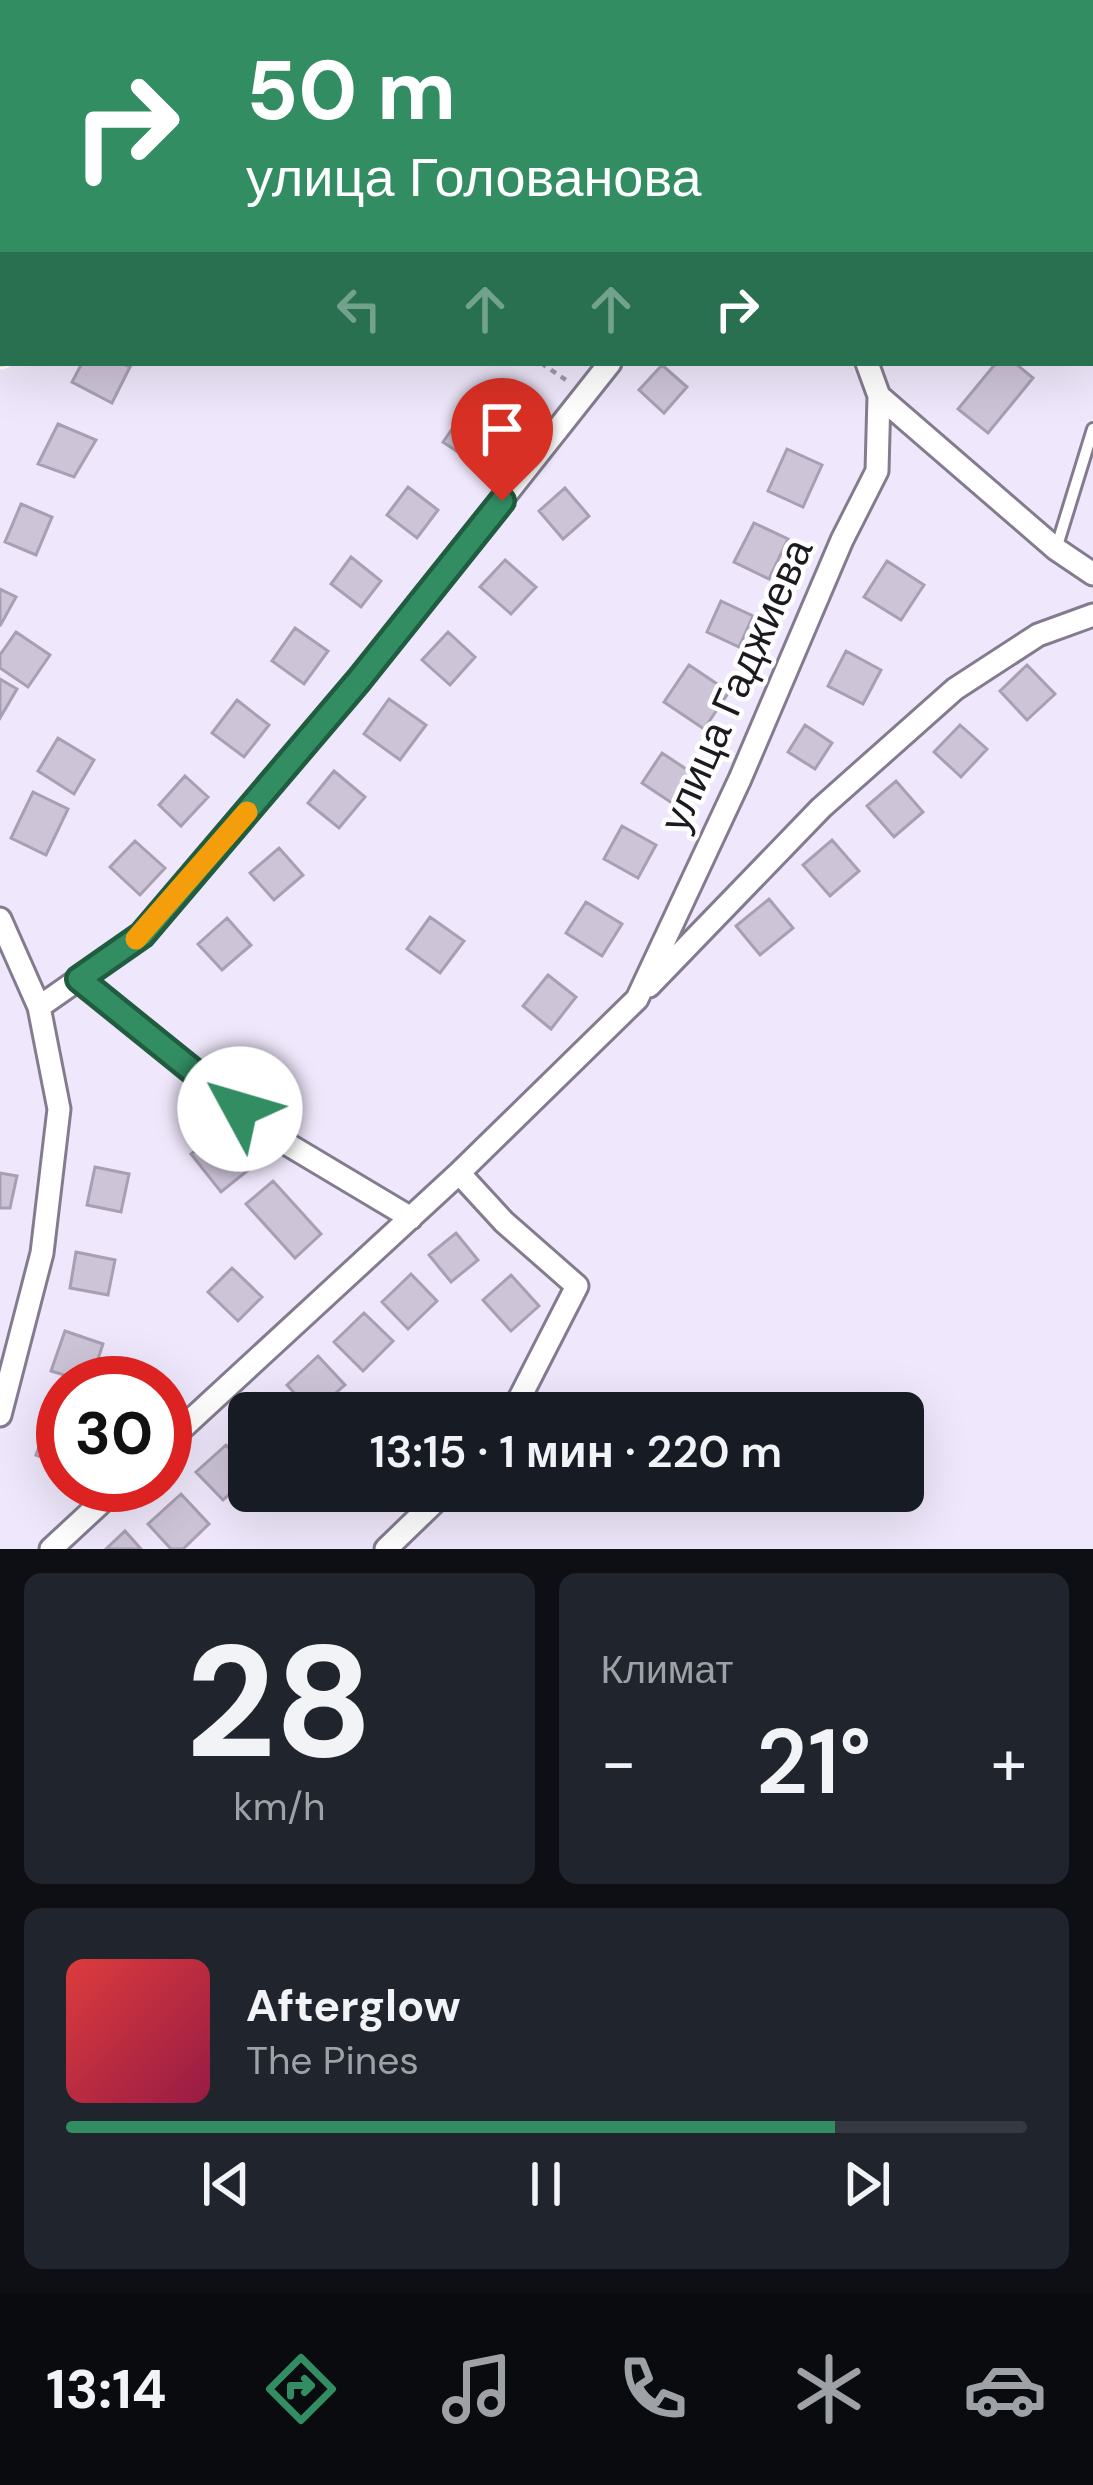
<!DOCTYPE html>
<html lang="ru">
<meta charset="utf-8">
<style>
:root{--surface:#171b24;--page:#20242c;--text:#f1f3f6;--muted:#9ea1a6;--line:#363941;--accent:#328d63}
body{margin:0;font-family:"DM Sans",sans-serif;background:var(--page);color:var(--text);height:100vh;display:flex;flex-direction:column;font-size:45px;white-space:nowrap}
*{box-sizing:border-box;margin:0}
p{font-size:39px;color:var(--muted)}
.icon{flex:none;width:66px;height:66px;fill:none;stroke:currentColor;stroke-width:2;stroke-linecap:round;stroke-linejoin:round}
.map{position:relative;height:1549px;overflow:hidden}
.side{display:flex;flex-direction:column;gap:24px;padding:24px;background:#0d0f14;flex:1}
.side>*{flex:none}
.banner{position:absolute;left:0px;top:0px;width:1095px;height:366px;box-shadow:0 12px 48px #0002;background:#328d63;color:#fff;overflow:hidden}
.speed{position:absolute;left:36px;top:1356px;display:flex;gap:24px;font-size:60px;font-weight:700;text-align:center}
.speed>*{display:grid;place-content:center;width:156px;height:156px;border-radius:50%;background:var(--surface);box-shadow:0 12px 48px #0002;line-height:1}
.speed .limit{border:18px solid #d22;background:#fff;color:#111}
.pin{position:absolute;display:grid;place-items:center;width:102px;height:102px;color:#fff;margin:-123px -51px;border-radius:50% 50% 50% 0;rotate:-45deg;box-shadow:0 0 12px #0007}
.pin .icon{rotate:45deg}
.me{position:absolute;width:132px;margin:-66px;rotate:309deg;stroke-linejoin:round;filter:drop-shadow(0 0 9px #0008)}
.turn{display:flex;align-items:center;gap:42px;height:252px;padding:0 48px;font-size:54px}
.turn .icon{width:156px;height:156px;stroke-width:2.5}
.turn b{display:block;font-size:84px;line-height:102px}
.lanes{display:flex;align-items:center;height:114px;padding:0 48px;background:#0003;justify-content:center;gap:60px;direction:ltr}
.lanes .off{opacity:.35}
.big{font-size:90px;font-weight:600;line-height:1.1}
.side .tile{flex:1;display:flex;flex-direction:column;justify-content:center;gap:18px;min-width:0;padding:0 42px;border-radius:18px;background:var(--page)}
.side .dial{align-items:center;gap:0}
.dial b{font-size:156px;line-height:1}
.song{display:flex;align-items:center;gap:36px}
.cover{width:144px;height:144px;border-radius:18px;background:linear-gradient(135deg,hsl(0 70% 55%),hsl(340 70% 35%))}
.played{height:12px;border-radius:6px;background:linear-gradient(90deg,var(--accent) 80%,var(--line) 80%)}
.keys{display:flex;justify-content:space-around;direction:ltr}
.heat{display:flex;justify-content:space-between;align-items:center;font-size:66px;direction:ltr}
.side .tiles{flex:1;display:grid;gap:24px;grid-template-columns:1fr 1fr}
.tile:last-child{grid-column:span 2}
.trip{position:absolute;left:228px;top:1392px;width:696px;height:120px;border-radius:18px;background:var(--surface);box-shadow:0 12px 48px #0002;font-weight:600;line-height:120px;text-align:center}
.tab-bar{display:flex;height:192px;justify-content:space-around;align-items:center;background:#090b0e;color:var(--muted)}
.tab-bar .icon{width:84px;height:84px}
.tab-bar .current{color:var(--accent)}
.tab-bar b{font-size:54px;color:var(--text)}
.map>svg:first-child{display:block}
.building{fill:#cdc4d8;stroke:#a89fb2;stroke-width:3}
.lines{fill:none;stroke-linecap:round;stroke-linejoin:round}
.service-casing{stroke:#847c8e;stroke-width:16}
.minor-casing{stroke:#847c8e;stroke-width:27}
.primary-casing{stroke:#fff;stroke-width:39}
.path{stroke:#9e98a7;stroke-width:4.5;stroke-dasharray:6 6;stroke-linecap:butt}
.service{stroke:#fff;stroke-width:10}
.minor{stroke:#fff;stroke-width:21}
.primary{stroke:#f1b985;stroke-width:33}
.route-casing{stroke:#205c40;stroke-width:30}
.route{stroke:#328d63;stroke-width:21}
.slow{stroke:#f59e0b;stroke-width:21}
.labels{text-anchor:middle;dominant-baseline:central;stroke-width:9;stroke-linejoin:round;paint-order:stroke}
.street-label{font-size:42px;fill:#1c1920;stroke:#fff}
</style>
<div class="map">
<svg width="1093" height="1549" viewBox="0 0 1093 1549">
<rect width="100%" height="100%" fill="#efe7fb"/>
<path class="building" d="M82,363H121L130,367L112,403L72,382Z
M996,363H1015L1033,378L988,433L958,409Z
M662,365L687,387L664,413L639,390Z
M466,409L496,429L473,462L443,442Z
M58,424L96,440L74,477L38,464Z
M787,449L822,465L803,507L768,491Z
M408,487L438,510L417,538L387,515Z
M565,488L589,516L563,539L539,511Z
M21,504L52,517L36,555L5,542Z
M754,523L788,539L769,579L734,562Z
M351,557L381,581L361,607L331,584Z
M505,560L536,587L511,614L480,587Z
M887,561L924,585L901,620L864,597Z
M0,589L16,597L0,626Z
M721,601L753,616L739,647L707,632Z
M295,628L328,651L304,684L272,661Z
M16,632L50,655L28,687L0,668V655Z
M448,632L475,657L450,685L422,660Z
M846,651L881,670L863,704L828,686Z
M689,665L729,692L704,729L664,702Z
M1027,665L1055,694L1027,720L1000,691Z
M0,679L17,689L0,718Z
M389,699L426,725L400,760L364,734Z
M237,700L269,725L244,757L212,733Z
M805,725L832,743L815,769L788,752Z
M960,725L987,749L961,777L934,752Z
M58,738L94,760L74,794L38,771Z
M662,753L695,775L675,805L642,783Z
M334,771L365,797L339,828L308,803Z
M185,776L208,797L181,826L159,805Z
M896,781L923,812L894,837L867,806Z
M33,792L68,809L46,855L11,838Z
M622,826L656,845L638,878L604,859Z
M832,840L859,871L830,896L803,865Z
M135,841L165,868L140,895L110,867Z
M279,848L303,875L274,900L250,873Z
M769,899L793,928L760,955L736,926Z
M586,902L622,924L602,956L566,933Z
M430,917L464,941L440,973L407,949Z
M227,918L251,945L222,970L198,944Z
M548,975L576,997L551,1029L523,1006Z
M222,1129L252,1167L221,1192L191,1154Z
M95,1167L129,1174L121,1212L87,1205Z
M0,1173L17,1176L10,1208H0Z
M273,1181L321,1234L295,1258L246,1204Z
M456,1233L478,1260L451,1282L429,1255Z
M76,1252L115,1260L108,1295L70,1288Z
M232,1268L262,1297L238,1321L208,1292Z
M411,1274L437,1301L408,1329L382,1302Z
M511,1275L539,1306L511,1331L483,1300Z
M364,1313L393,1341L363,1371L334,1342Z
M65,1331L103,1344L90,1383L51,1371Z
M318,1356L345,1385L313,1413L287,1385Z
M272,1399L286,1413H258Z
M50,1416L63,1420V1465L36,1455Z
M226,1445L249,1470V1476L223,1500L196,1472Z
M181,1494L209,1524L183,1549H171L148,1524Z
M125,1531L141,1549H106Z"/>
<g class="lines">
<defs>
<path id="service" d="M1056,549L1093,429"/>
<path id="minor" d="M480,0L482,3
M813,3L814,0
M867,363L879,396L1056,549L1093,574
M0,919L39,1007L59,1109L42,1253L0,1415
M79,978L272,1135L411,1218
M649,986L821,808L955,689L1038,635L1093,615
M39,1007L142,935L359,680L610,363
M459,1173L504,1222L577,1286L512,1413
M165,1444L459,1173L637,999L740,779L842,540L877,471L879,396
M51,1549L120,1485
M386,1549L446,1491"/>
<path id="primary" d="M177,3L179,0
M0,350L3,344"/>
</defs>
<use href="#service" class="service-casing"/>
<use href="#minor" class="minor-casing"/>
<use href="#primary" class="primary-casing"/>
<path class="path" d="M541,363L566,380"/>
<use href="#service" class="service"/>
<use href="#minor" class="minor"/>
<use href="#primary" class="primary"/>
</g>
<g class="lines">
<defs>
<path id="route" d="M240,1109L79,979L142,935L359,680L502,501"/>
</defs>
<use href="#route" class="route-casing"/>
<use href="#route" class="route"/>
<path class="slow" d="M136,939L247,812"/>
</g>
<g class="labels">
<g class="street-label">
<text transform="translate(736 685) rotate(-66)">улица Гаджиева</text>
</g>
</g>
</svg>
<div class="speed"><div class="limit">30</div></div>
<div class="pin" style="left:502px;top:501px;background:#d93025"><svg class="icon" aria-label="arrive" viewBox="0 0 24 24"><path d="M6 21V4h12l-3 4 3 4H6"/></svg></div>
<svg class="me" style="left:240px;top:1109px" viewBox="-20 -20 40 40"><circle r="19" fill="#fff"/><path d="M0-13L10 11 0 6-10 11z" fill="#328d63"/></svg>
<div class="trip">13:15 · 1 мин · 220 m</div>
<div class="banner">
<div class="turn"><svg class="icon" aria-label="right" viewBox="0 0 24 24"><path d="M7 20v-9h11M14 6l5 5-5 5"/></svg><div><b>50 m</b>улица Голованова</div></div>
<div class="lanes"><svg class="icon off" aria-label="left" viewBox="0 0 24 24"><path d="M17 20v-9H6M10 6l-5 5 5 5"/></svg><svg class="icon off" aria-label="ahead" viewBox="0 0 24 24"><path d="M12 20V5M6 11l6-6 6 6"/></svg><svg class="icon off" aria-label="ahead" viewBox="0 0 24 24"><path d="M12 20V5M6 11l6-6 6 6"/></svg><svg class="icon" aria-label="right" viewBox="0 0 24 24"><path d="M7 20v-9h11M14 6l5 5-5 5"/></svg></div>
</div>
</div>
<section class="side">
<div class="tiles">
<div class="tile dial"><b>28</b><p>km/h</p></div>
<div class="tile"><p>Климат</p>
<div class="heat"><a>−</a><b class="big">21°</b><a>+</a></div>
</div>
<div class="tile">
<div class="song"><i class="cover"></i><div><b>Afterglow</b><p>The Pines</p></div></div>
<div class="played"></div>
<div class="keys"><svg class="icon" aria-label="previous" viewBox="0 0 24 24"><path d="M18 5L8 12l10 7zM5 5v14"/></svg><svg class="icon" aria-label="pause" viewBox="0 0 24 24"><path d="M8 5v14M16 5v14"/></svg><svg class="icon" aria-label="next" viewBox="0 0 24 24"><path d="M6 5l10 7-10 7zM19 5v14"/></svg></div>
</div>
</div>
</section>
<nav class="tab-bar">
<b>13:14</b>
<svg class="icon current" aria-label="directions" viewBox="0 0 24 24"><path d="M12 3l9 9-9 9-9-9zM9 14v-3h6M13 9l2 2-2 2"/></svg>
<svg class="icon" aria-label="music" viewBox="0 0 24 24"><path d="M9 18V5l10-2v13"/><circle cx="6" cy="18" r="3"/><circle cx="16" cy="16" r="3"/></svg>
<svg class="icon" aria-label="phone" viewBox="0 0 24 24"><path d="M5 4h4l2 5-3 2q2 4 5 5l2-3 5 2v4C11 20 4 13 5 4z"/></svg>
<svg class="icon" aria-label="climate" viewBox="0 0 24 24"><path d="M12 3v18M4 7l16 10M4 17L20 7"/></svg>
<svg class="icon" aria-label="car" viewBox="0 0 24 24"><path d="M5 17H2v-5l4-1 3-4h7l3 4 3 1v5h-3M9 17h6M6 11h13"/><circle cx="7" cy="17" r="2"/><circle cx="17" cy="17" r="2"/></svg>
</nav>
